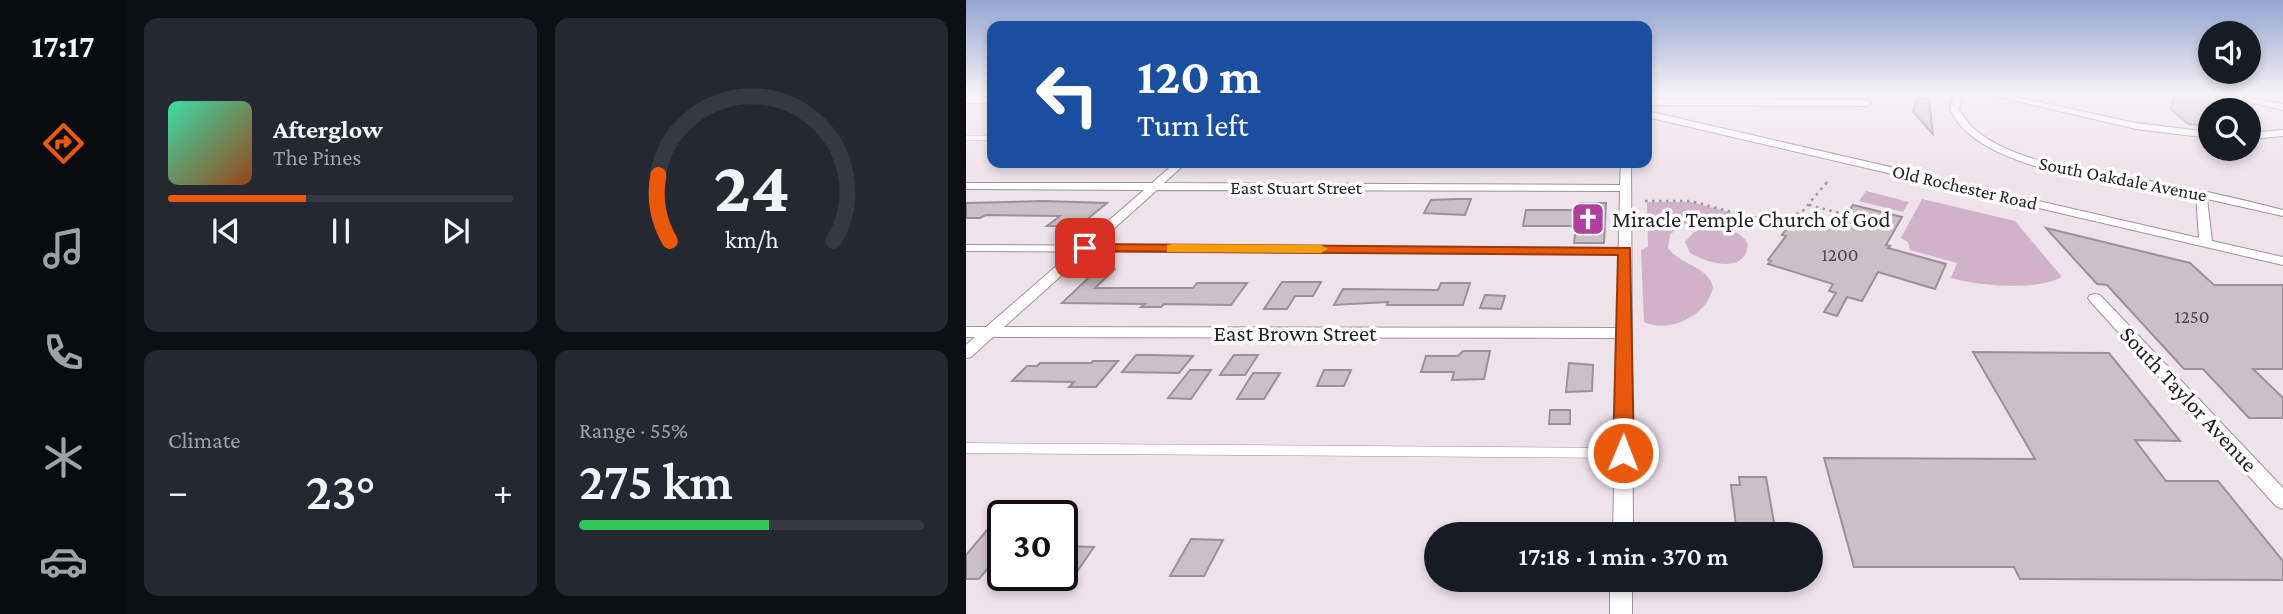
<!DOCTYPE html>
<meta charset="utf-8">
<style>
:root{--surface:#171b24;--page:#242831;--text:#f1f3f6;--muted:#9ea1a6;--line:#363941;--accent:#ea580c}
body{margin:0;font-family:"Crimson Pro",serif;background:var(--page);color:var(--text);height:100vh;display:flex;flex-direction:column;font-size:26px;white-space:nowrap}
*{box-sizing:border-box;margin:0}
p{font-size:23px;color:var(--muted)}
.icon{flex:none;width:38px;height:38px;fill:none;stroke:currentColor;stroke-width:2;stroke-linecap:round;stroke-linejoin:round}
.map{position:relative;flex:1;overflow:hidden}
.details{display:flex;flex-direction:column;gap:18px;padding:18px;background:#0d0f14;width:840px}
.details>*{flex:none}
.guide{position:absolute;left:21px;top:21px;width:665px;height:147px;border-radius:14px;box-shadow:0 4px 10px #0003;background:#1a4fa0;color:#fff;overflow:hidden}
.fabs{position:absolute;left:1232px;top:21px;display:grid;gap:14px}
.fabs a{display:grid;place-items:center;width:63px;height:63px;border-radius:50%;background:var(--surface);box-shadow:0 4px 10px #0003;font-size:35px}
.speed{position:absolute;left:21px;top:500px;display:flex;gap:14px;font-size:35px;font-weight:700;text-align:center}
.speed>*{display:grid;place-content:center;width:91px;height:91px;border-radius:50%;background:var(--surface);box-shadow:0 4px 10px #0003;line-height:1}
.speed .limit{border:4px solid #111;border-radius:10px;background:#fff;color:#111}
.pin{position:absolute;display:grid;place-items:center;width:60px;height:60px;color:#fff;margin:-30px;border-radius:14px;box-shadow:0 4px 10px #0006}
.me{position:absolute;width:77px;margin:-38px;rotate:1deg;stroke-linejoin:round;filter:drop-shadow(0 0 5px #0008)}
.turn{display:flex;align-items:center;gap:24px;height:147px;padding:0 35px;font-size:32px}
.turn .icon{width:91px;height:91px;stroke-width:2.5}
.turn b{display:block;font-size:49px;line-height:60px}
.big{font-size:52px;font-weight:600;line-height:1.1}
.details .card{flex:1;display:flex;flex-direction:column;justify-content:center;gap:10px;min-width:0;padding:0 24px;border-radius:14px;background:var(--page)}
.details .dial{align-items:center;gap:0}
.dial svg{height:182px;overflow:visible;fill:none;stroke:var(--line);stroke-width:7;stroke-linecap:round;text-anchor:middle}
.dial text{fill:var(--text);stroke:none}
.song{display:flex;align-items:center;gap:21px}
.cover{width:84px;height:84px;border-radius:10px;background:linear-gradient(135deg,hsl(160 70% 55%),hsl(20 70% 35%))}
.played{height:7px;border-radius:4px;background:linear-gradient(90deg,var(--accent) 40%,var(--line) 40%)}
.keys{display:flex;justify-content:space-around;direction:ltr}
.heat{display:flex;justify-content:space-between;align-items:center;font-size:38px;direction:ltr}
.charge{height:10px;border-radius:5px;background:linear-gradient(90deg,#34c759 55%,var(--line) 0)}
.details .tiles{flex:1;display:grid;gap:18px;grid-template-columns:repeat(2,1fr)}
.trip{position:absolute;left:458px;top:522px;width:399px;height:70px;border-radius:35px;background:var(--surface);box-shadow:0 4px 10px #0003;font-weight:600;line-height:70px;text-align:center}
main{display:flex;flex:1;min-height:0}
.menu{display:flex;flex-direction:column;width:126px;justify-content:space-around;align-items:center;background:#090b0e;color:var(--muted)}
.menu .icon{width:49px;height:49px}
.menu .on{color:var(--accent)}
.menu b{font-size:32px;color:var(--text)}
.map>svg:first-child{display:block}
.green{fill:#d0b2c9}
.building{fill:#cbbfc8;stroke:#9c9099;stroke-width:2}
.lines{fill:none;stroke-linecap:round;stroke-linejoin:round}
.service-far2-casing{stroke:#9e939b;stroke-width:5}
.service-far1-casing{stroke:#9e939b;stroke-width:8}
.service-casing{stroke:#9e939b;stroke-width:11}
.minor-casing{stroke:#9e939b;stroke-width:2}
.path-far1{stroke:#a0979d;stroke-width:2;stroke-dasharray:2.5 3.5;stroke-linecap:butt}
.path{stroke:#a0979d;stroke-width:2.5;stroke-dasharray:2.5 4.5;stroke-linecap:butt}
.service-far2{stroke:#fff;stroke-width:4.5}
.service-far1{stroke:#fff;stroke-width:6}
.service{stroke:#fff;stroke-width:10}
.minor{fill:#fff;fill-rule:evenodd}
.route{fill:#ea580c;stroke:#983908;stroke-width:2}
.slow{fill:#f59e0b}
.labels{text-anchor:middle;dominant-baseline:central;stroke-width:7;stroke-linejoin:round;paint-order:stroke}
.far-street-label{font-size:19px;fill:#231f22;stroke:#fff}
.number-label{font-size:19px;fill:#4d474c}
.poi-label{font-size:23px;fill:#231f22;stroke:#fff;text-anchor:start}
.street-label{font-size:23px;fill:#231f22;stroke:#fff}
</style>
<main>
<nav class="menu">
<b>17:17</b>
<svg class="icon on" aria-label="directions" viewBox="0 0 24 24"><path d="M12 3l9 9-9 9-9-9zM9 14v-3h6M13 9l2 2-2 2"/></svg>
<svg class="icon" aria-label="music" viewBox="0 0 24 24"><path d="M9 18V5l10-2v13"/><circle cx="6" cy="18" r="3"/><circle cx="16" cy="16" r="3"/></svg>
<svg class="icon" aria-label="phone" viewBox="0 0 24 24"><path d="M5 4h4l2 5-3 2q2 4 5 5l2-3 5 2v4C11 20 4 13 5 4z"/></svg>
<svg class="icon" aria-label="climate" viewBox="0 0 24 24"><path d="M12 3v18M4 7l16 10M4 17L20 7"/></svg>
<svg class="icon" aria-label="car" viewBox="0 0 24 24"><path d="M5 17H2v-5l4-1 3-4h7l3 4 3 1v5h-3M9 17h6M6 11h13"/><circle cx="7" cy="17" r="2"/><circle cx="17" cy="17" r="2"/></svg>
</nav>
<section class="details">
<div class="tiles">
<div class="card">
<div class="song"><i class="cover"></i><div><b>Afterglow</b><p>The Pines</p></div></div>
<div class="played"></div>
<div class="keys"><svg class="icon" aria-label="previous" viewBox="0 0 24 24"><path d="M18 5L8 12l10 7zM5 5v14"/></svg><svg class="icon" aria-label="pause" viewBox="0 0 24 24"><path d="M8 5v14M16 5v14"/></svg><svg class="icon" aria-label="next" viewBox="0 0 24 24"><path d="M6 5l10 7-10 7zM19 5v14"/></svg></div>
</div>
<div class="card dial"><svg viewBox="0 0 100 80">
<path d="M14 69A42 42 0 1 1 86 69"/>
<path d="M14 69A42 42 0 0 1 9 40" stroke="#ea580c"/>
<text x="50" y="56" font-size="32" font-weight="700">24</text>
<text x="50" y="72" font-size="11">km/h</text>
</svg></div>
<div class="card"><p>Climate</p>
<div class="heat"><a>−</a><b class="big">23°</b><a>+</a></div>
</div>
<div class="card"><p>Range · 55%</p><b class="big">275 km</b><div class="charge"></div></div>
</div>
</section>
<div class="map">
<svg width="1317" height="614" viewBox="0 0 1317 614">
<rect width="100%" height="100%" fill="#eee2eb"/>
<path class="green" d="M900,191L943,202L937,212L893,201Z
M956,199L1049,221L1096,277C1070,291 1014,286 985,278L991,263L944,250L942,242L935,238Z
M681,202H725L778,216L772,223C750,217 721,216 704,235L702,248C714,265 742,266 747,287C742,315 704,334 678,322L675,250L682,247Z
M737,229C754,227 773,228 782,244C780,275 741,263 724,253L719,242L728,232Z"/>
<path class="building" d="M1208,95L1234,97V95H1251L1253,98L1277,103L1275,109L1244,103V126L1222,124L1205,109Z
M951,97L963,99L967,134L947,112Z
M490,199H505L499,215L458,213L465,200Z
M77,201L141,203L113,226H81L94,216L20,215L14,218H0V203Z
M613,203H640L638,243H608L610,226H557L560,210H612Z
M887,205L936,217L920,245L924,246L922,248L980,264L969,289L912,272L896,301L881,297L871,316L858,312L870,293L863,291L867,284L802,264L805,261L802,260L820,236L816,235L830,217L871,228Z
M1080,228L1224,263L1248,285H1317V369H1287L1317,398V418H1283L1237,369H1218L1141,285L1131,284Z
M140,261L149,269L129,288H227L231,283H281L265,305L198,304L195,307H175L179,304L96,303Z
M316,282H355L347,296H329L321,309H298Z
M475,283H504L497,305H421L422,302L368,305L377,289L472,290Z
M519,295L539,296L535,309L514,308Z
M497,351H524L518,379L486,380L488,372H455L460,356H492Z
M1007,352L1143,353L1214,441L1169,440L1200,481H1252L1317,561V580L1054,579L1048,567H888L858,458L1069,459Z
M170,355H187L227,356L213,373L156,372Z
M268,355H292L279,375H254Z
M127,361H152L130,387H103L108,382L46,381L61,366H71L74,363H125Z
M603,363L627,365L626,391L600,392Z
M224,370H245L225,399L202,398Z
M358,370H385L378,386H351Z
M287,373H314L298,399H271Z
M584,410H604V424H583Z
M773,477H800L810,534H771L765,485H774Z
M21,530L37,531V550L13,579H0V555Z
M225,539L257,540L238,576H204Z
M96,546L128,547L110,573H96Z"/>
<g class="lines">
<defs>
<path id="service-far2" d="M0,138H26"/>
<path id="service-far1" d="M0,248L659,251"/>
<path id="service" d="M0,448L657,453"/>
<path id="minor" d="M988,95H996L993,110C997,115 1001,122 1006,127C1049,167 1144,174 1201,184C1240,191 1278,200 1317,210V216L1241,199L1246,241L1317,257V265L681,117V111L1233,238L1230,196C1165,183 1049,177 1000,131C993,126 989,117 984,110Z
M1026,95H1040L1170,123L1244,132V138L1170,129Z
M1254,95H1269L1317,104V110Z
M0,97H26V103H0Z
M681,99L901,100L905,103L901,106L681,105Z
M1317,130V136L1283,139V133Z
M209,163H220L198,183L654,185L655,163H665L667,534H647L651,338L27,337L5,357L0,358V345L9,337H0V327H20L178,190L0,189V183H186ZM191,190L654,191L651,328L38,327Z
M1129,294L1134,295L1317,488V509L1310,506L1124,301L1122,298L1124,295Z
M644,579H666V614H644Z"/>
</defs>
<use href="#service-far2" class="service-far2-casing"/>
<use href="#service-far1" class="service-far1-casing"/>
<use href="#service" class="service-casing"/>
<use href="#minor" class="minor-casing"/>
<path class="path-far1" d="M860,184L862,181"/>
<path class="path" d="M679,201H725L784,217L818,218L836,212L861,182
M843,205L874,213"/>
<use href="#service-far2" class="service-far2"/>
<use href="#service-far1" class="service-far1"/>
<use href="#service" class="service"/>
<use href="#minor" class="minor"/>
</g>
<linearGradient id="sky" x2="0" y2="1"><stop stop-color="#93a5d0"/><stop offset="0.52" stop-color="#f7f2f6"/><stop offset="1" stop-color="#f7f2f6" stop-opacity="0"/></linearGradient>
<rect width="1317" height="181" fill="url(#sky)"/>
<path class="route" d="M119,244L664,248L668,453L665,458L657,461L650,458L647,453L652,255L114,251V245Z"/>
<path class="slow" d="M206,244L355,245L362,249L355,253L201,252V245Z"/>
<defs>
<symbol id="church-square" viewBox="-11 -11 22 22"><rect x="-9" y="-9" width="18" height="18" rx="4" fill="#ae3f9c" stroke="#fff"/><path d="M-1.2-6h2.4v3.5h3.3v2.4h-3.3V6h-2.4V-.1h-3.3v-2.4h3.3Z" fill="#fff"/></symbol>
</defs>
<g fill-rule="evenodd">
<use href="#church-square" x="603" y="200" width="38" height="38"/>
</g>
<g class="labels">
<g class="far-street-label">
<text transform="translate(1157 179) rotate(11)">South Oakdale Avenue</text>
<text x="330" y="187">East Stuart Street</text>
<text transform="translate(999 187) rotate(13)">Old Rochester Road</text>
</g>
<g class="number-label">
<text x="874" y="254">1200</text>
<text x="1226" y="316">1250</text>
</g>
<g class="poi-label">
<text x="646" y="219">Miracle Temple Church of God</text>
</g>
<g class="street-label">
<text x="329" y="333">East Brown Street</text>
<text transform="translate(1223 399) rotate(47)">South Taylor Avenue</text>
</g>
</g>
</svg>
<div class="fabs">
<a><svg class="icon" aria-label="sound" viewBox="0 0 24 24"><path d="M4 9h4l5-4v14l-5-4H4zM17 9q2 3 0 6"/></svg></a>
<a><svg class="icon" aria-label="search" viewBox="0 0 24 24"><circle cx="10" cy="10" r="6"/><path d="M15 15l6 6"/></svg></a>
</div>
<div class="speed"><div class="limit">30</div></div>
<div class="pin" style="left:119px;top:248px;background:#d93025"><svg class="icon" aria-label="arrive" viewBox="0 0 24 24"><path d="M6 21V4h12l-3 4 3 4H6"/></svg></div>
<svg class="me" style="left:657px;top:453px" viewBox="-20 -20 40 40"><circle r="17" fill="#ea580c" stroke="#fff" stroke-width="3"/><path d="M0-11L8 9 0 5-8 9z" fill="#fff"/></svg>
<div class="trip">17:18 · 1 min · 370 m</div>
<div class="guide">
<div class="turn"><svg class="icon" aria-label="left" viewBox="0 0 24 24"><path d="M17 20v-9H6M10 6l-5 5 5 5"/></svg><div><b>120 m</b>Turn left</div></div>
</div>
</div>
</main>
